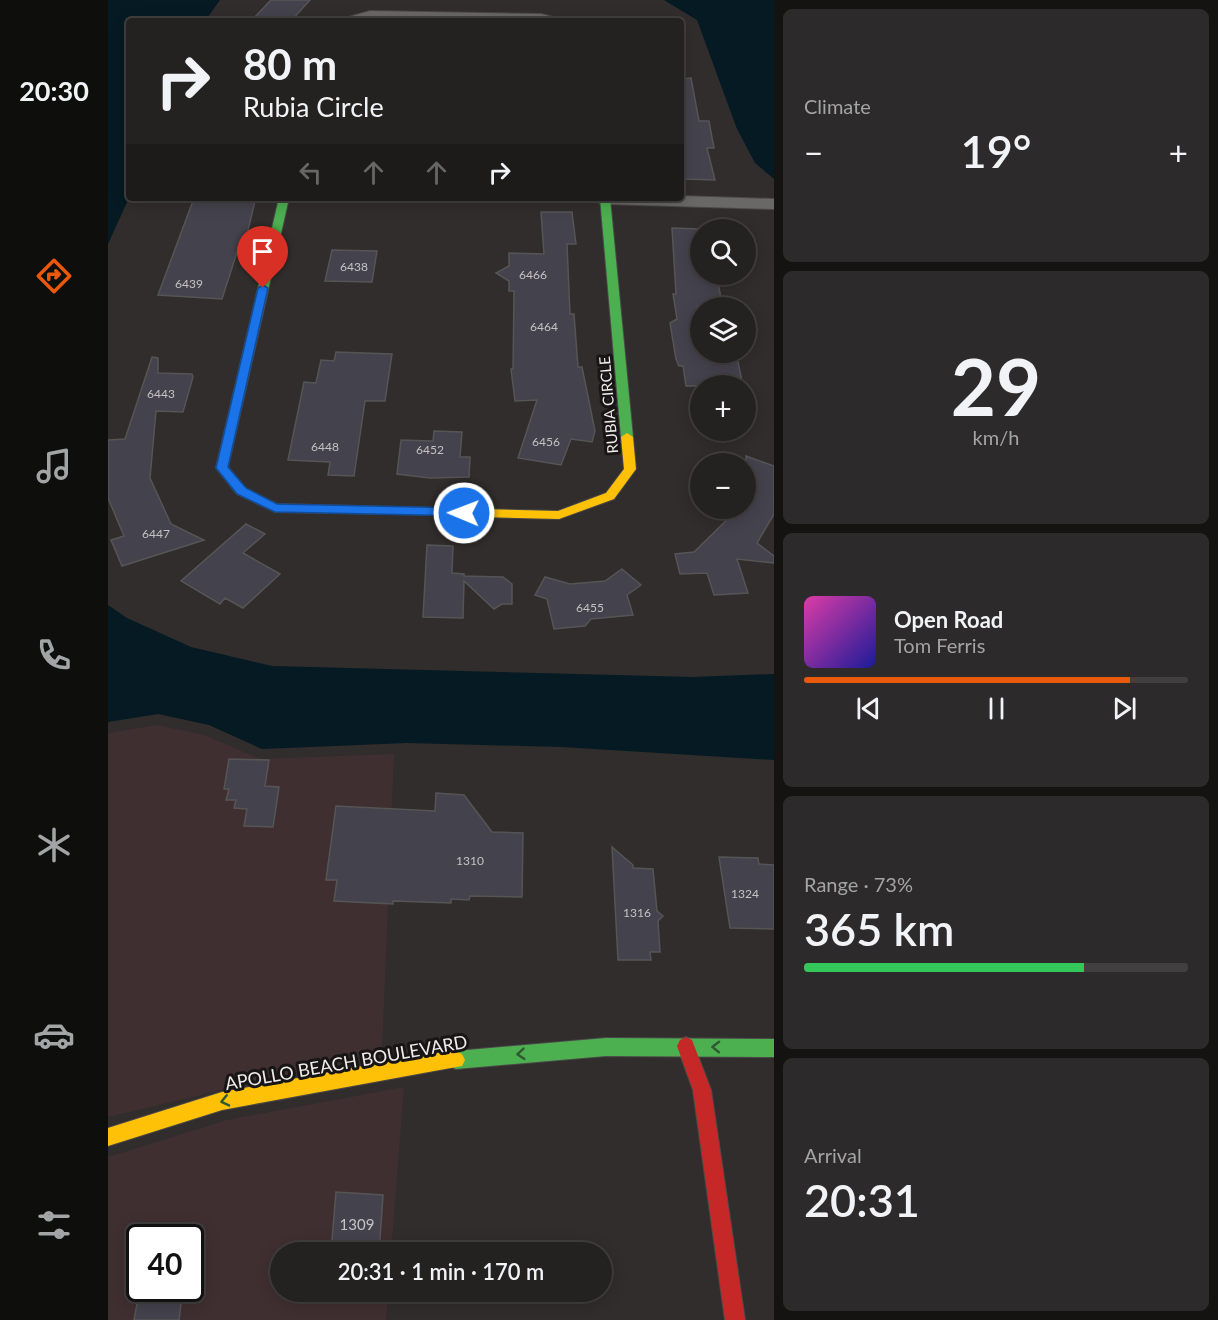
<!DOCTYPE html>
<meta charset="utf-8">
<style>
:root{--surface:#242221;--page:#2c2a2a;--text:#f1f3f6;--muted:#a3a4a5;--line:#413f3f;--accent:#ea580c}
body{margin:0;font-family:Lato,sans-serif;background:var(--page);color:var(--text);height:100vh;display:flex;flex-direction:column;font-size:22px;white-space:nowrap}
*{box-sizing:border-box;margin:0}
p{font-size:20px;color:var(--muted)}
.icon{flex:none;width:33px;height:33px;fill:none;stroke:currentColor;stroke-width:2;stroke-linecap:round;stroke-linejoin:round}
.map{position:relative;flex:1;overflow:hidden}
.side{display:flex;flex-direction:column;gap:9px;padding:9px;background:#141312;width:444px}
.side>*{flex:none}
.guide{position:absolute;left:18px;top:18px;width:558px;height:183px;border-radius:6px;box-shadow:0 3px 15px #0003,0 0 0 2px var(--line);background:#242221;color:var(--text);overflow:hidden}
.tools{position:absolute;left:582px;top:219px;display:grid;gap:12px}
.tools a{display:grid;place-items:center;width:66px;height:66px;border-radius:50%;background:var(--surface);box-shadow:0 3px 15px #0003,0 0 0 2px var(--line);font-size:30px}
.speed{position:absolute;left:18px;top:1224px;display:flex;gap:12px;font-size:30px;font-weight:700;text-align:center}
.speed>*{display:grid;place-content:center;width:78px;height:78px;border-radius:50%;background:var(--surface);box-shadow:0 3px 15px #0003,0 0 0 2px var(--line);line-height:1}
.speed .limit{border:3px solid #111;border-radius:9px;background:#fff;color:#111}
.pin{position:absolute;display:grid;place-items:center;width:51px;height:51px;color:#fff;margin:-62px -26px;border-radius:50% 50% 50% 0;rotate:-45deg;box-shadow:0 0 6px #0007}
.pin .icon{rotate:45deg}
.me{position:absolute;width:66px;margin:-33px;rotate:271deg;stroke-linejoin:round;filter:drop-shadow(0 0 4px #0008)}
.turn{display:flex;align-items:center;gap:21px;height:126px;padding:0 18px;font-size:27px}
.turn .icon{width:78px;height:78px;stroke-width:2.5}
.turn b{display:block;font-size:42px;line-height:51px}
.lanes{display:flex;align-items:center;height:57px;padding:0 18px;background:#0003;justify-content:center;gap:30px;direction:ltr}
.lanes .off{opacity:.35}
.big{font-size:45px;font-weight:600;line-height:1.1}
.side .tile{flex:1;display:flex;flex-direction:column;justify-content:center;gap:9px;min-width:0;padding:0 21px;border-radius:9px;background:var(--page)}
.side .dial{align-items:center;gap:0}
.dial b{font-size:78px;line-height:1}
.song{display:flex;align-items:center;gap:18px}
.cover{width:72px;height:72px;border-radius:9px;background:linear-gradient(135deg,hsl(320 70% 55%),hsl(240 70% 35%))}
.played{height:6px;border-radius:3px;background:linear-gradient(90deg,var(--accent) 85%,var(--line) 85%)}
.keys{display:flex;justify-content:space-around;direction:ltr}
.heat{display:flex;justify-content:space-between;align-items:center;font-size:33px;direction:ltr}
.charge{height:9px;border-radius:4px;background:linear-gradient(90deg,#34c759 73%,var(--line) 0)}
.trip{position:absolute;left:162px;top:1242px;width:342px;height:60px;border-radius:30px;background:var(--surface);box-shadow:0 3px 15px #0003,0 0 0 2px var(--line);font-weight:600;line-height:60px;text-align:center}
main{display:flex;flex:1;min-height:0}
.menu{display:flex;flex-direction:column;width:108px;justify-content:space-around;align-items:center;background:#0e0e0d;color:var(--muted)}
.menu .icon{width:42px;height:42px}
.menu .on{color:var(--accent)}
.menu b{font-size:27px;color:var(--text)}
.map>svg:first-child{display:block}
.commercial{fill:#402f31;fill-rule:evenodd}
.water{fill:#051a22}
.building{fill:#44424c;stroke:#565555;stroke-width:1.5}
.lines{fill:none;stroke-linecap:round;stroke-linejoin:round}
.street-casing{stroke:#4b4948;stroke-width:2}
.fast-casing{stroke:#4b4948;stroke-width:2}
.slow-casing{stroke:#4b4948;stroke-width:2}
.jam-casing{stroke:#4b4948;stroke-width:2}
.street{fill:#6a6867;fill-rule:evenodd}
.fast{fill:#4caf50;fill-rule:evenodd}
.slow{fill:#ffc107;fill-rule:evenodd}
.jam{fill:#c62828;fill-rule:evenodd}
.oneway{stroke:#2f5a30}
.route{fill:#1a73e8;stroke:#114b97;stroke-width:1.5}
.labels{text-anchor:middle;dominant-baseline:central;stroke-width:6;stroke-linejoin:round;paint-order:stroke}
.number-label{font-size:12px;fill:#c4c2c3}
.street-label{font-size:15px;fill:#efeceb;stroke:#171515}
.near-number-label{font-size:15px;fill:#c4c2c3}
.near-street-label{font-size:18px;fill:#efeceb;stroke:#171515}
</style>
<main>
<nav class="menu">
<b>20:30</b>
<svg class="icon on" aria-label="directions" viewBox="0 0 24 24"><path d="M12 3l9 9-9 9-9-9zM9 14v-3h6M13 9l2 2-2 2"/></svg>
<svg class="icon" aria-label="music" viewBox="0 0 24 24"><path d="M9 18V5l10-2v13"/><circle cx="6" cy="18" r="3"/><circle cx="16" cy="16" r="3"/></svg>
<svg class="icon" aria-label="phone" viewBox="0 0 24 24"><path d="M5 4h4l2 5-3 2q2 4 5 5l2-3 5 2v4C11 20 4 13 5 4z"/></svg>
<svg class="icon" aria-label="climate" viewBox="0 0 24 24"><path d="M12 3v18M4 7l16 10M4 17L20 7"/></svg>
<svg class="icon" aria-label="car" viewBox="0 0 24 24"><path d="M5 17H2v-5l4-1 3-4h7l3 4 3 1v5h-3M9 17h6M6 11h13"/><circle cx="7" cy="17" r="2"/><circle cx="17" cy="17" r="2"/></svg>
<svg class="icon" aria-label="filters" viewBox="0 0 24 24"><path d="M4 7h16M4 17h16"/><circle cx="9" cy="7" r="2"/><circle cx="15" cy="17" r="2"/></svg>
</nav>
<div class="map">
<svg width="666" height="1320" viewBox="0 0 666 1320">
<rect width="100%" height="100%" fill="#302d2c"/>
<path class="commercial" d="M49,725L96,735L152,759L286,754L274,1052L0,1117V733Z
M296,1087L283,1252H172V1292H280L278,1320H0V1157L119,1120ZM32,1238H82V1288H32Z"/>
<path class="water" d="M0,0H112L97,21H21V198L0,244Z
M556,0H666V179L647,163L629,129L589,20Z
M0,605L19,618L83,647L164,666L585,677L666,674V760L454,747L299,743L154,749L101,725L50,714L0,722Z"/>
<path class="building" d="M163,0H202L183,21H143Z
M583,78L591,121H601L606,148H599L607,180L575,179L573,170V79Z
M86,198H124L123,201H147L136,247L131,246L114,299L50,295Z
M433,212H464L468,244H459L462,314H466L470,367H474L487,431L484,442L463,439L453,465L410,458L429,400L407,401L403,369H405L406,291H401V281L388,273L401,266V253L436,254Z
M564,228L592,229V274H608L615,307L589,306L592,326V352H628L635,386H578L575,366H571L568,359L562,323L569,319L565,294H568Z
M224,250L269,251L264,282L217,281Z
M228,352L284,354L277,401H257L246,476L220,475L222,462L180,460L196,382L208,383L213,360L226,361Z
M44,357L50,358V373L84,374L85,377L75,412L48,411L42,478L63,524L96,540L14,566L3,540L16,536L0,498V440L17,439Z
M326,431L354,432L352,457H362L361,477L322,478L289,474L293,440L325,441Z
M638,456L666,466V514L649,543L666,556V563L629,559L640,593L606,595L599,573L572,574L567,554L586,552L631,508H638Z
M138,524L157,534L135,553L172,574L135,608L117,598L112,604L73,581Z
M319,545L345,546L344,573L356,574V576L395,577L404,584V604H394L386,609L356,581L355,618L315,617Z
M514,569L533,585L519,595L525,615L483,619L477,626L446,629L439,599L427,595L437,577L462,584L497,581Z
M121,759L161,760L157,786L171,787L165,827L136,826L139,809L126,808L128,800H118L121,789H116Z
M328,793L356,795L384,832L415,833L414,897L362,896L361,900L343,899V903L285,901V904L226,901L229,880H218L228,806L327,811Z
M504,847L525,865V868L545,869L549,911L555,916L550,921L552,952H542L543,960H510Z
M611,857L650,858L651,864L666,865V929L622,928Z
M228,1192L275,1195L271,1252H223Z
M32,1288H75L71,1320H26Z"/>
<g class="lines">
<defs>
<path id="street" d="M262,11L433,14L449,18L451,21L263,19L235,21L237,18Z
M573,196L666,199V209L497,204L491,203L488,199L573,198Z"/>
<path id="fast" d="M171,198H181L120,467L137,488L169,504L330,508L334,509L336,512L334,515L167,512L129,494L108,468Z
M492,198H502L525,437L519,441L513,437Z
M498,1038L666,1039V1057L498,1056L348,1069L342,1066L339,1060L342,1054L348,1051Z"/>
<path id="slow" d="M519,433L525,437L528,469L506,499L451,519L330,516L324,512L330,508L450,511L498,493L516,469L513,437Z
M348,1051L354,1054L357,1060L354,1066L326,1071L114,1110L0,1146V1128L114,1092L326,1053Z"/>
<path id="jam" d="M578,1037L584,1040L603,1090L637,1320H617L585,1090L569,1046L572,1040Z"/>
</defs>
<use href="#street" class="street-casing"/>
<use href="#fast" class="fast-casing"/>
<use href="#slow" class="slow-casing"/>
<use href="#jam" class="jam-casing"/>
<use href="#street" class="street"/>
<use href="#fast" class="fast"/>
<use href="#slow" class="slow"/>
<use href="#jam" class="jam"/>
</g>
<defs><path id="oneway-chevron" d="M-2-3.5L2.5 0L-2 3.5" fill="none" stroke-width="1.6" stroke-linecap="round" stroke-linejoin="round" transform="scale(1.5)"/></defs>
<g class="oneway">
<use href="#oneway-chevron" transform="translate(608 1047) rotate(-179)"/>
<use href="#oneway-chevron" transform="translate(413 1054) rotate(175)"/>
<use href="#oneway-chevron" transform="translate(117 1101) rotate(167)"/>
</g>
<path class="route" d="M155,285L160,288L120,467L138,488L169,504L356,508L363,513L361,516L167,512L129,494L108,468L150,288Z"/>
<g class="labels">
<g class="number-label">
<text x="246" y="266">6438</text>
<text x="425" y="274">6466</text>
<text x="81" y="283">6439</text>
<text x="436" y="326">6464</text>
<text x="53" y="393">6443</text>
<text x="438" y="441">6456</text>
<text x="217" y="446">6448</text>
<text x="322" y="449">6452</text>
<text x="48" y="533">6447</text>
<text x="482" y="607">6455</text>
<text x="362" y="860">1310</text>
<text x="637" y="893">1324</text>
<text x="529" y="912">1316</text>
</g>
<g class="street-label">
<text transform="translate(500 405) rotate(-95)">RUBIA CIRCLE</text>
</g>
<g class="near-number-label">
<text x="249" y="1224">1309</text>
</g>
<g class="near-street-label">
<text transform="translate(238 1062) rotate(-10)">APOLLO BEACH BOULEVARD</text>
</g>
</g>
</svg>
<div class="tools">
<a><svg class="icon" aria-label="search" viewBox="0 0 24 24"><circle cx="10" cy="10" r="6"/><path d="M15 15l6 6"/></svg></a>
<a><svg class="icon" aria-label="layers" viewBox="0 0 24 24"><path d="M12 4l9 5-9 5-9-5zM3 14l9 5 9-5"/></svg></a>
<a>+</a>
<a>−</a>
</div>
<div class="speed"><div class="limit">40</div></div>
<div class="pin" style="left:155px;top:288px;background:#d93025"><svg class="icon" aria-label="arrive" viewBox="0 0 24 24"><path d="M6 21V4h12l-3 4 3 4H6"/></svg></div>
<svg class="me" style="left:356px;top:513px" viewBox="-20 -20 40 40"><circle r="17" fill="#1a73e8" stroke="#fff" stroke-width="3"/><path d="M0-11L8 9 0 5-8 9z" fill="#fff"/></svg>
<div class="trip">20:31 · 1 min · 170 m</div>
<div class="guide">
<div class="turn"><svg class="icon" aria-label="right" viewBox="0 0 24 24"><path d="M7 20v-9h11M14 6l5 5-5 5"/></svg><div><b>80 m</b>Rubia Circle</div></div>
<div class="lanes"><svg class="icon off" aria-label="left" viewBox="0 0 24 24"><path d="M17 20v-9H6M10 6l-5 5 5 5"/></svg><svg class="icon off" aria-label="ahead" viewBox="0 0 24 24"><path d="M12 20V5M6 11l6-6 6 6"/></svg><svg class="icon off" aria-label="ahead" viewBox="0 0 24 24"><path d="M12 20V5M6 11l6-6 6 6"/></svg><svg class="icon" aria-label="right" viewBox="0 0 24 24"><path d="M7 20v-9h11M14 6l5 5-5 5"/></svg></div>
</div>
</div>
<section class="side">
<div class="tile"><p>Climate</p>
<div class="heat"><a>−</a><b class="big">19°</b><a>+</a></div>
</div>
<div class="tile dial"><b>29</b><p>km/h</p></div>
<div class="tile">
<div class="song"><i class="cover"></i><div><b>Open Road</b><p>Tom Ferris</p></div></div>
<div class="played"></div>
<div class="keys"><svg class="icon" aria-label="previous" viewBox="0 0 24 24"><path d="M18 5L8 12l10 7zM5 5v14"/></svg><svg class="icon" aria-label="pause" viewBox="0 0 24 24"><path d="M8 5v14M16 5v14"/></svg><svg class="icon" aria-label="next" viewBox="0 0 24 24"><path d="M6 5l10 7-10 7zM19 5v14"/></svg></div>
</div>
<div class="tile"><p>Range · 73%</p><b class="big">365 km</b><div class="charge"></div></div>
<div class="tile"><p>Arrival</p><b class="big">20:31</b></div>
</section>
</main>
